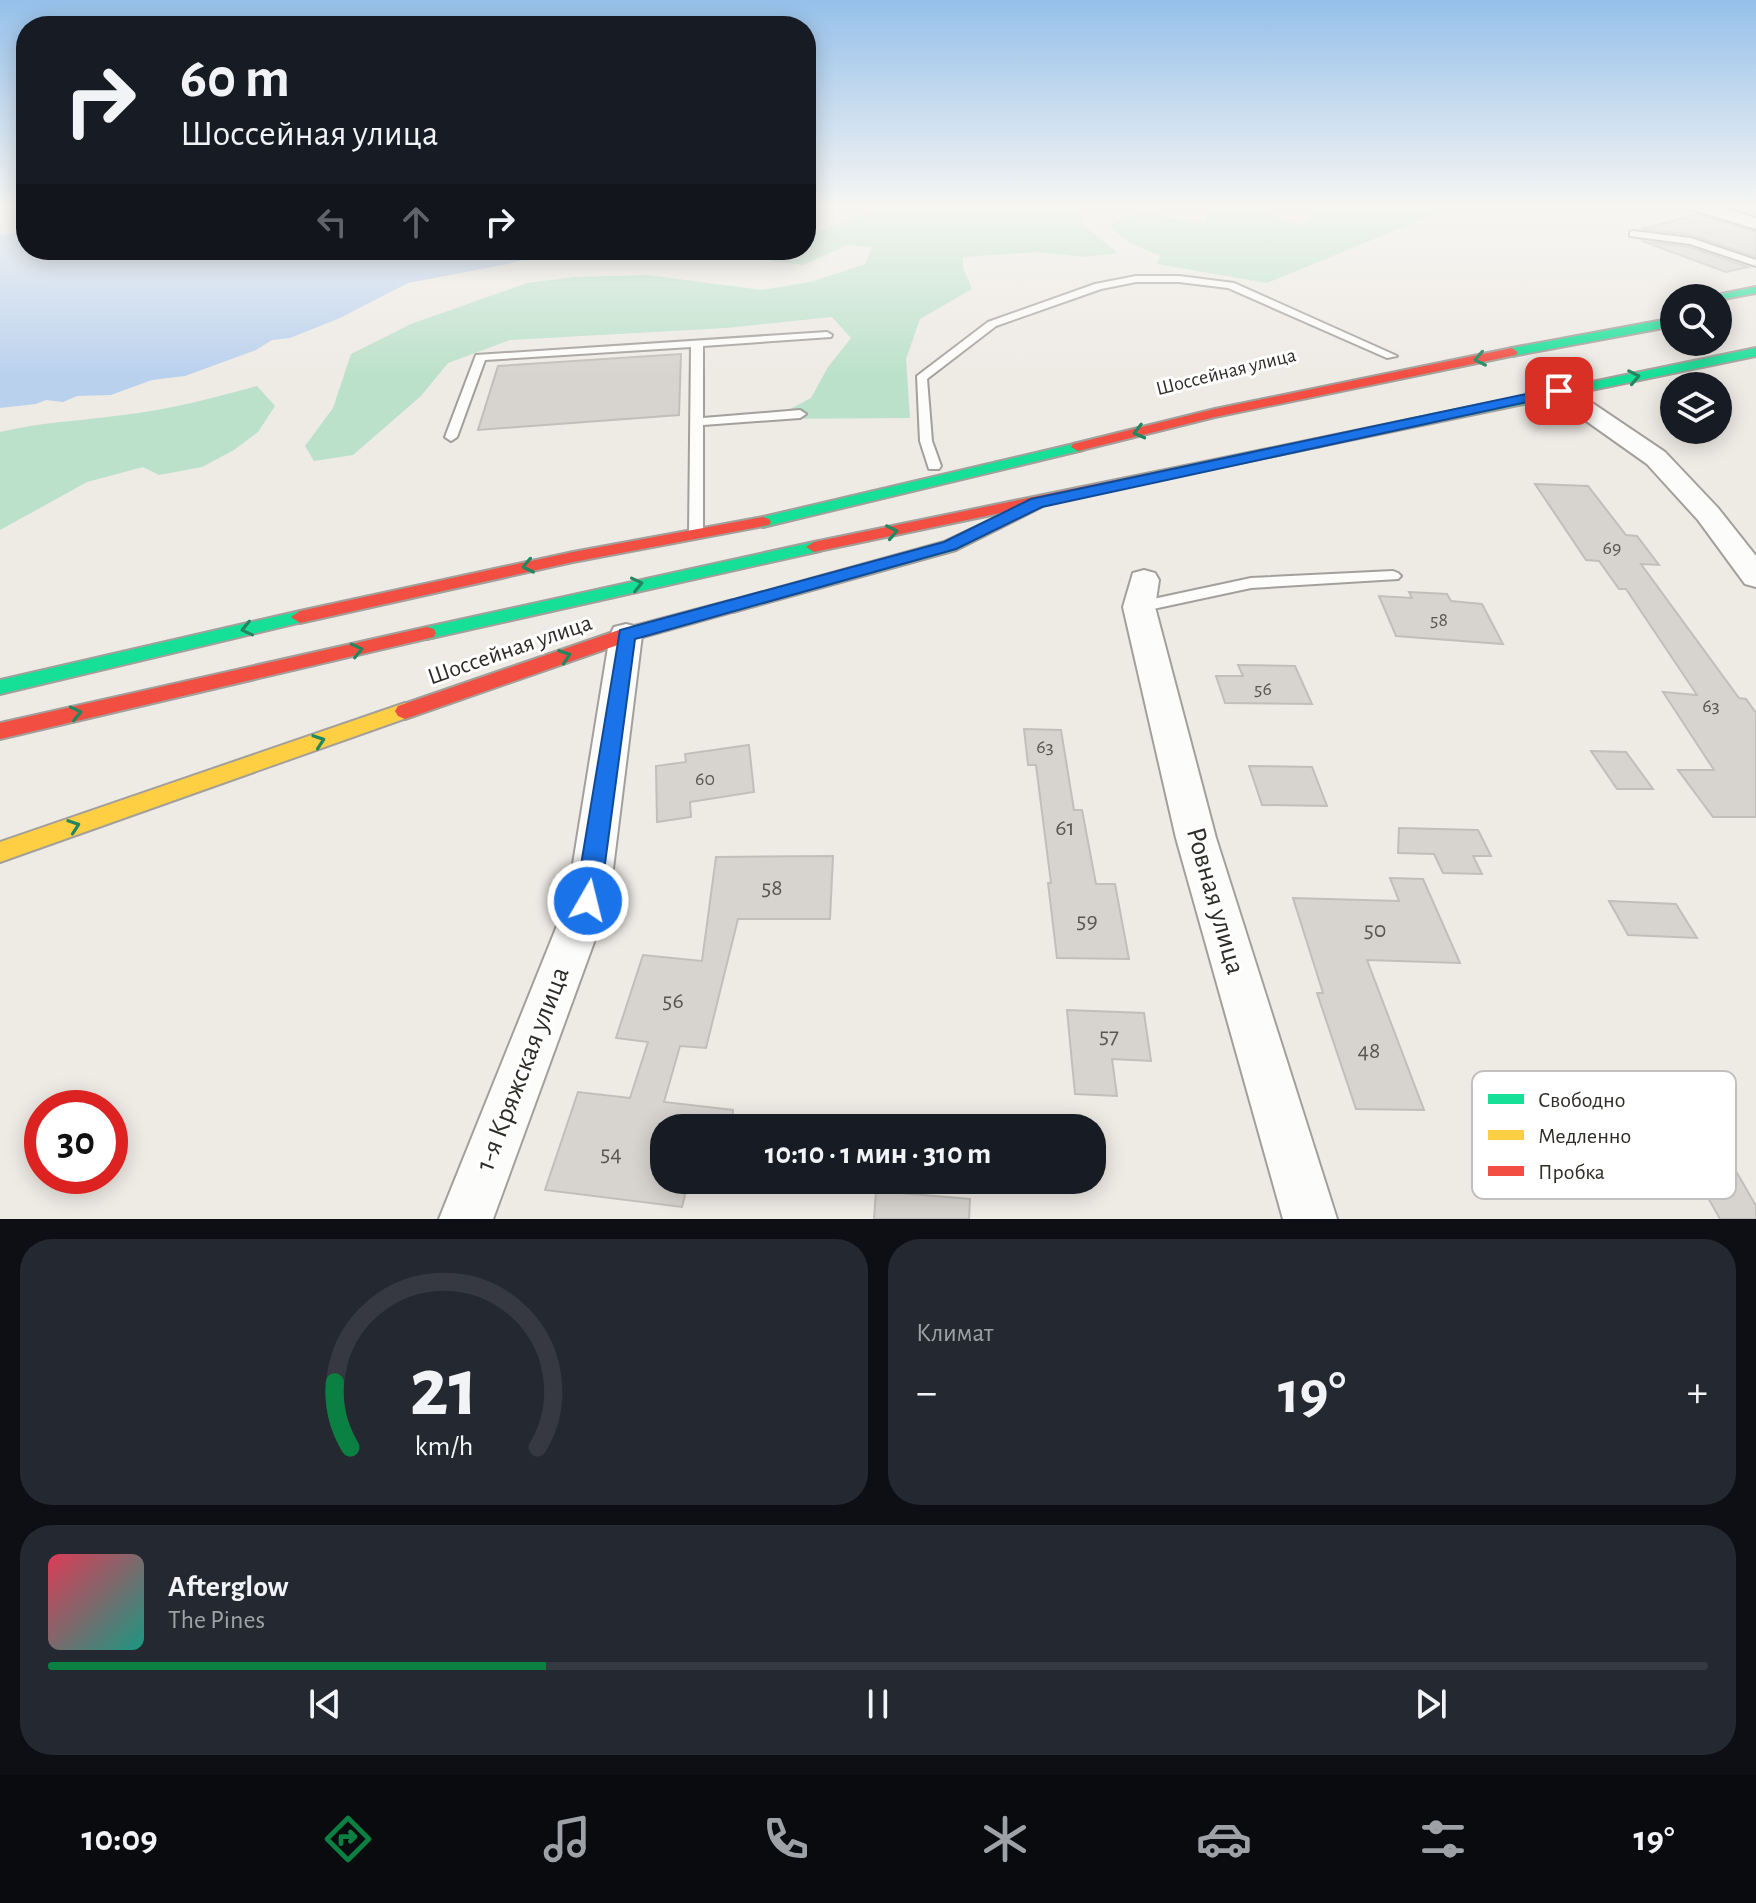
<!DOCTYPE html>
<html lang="ru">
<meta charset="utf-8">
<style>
:root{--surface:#171b24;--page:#242831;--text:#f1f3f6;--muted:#9ea1a6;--line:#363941;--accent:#0b8043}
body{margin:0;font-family:"Alegreya Sans",sans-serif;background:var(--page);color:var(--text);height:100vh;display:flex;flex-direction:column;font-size:30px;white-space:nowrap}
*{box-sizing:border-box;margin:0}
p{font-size:26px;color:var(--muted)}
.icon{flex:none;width:44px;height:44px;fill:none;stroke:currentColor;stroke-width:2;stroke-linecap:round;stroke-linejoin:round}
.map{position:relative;height:1219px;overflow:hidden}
.panel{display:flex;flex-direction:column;gap:20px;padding:20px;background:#0d0f14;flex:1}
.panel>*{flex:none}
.hud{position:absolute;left:16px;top:16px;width:800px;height:244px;border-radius:32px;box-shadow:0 4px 20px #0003;background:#171b24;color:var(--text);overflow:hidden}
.controls{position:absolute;left:1660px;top:284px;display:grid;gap:16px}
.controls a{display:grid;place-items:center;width:72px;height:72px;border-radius:50%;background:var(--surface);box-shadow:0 4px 20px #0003;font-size:40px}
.speed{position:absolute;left:24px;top:1090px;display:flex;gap:16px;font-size:40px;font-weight:700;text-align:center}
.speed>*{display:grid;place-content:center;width:104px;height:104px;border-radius:50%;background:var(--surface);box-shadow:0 4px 20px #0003;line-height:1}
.speed .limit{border:12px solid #d22;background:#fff;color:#111}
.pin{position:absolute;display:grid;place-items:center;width:68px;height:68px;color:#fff;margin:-34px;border-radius:16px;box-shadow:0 4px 12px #0006}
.me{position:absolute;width:88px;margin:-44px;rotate:8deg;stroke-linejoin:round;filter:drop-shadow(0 0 6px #0008)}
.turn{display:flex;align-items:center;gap:28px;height:168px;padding:0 32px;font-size:36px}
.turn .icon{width:104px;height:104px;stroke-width:2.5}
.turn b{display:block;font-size:56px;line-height:68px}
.lanes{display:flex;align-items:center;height:76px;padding:0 32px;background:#0003;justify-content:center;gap:40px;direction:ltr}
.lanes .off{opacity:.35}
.big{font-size:60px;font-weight:700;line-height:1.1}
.panel .tile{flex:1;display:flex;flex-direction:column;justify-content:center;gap:12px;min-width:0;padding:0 28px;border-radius:32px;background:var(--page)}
.panel .dial{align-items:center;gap:0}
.dial svg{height:208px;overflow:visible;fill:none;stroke:var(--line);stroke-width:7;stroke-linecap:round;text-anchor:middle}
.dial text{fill:var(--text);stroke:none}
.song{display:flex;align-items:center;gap:24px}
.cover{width:96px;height:96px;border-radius:12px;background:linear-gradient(135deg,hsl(350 70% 55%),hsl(170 70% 35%))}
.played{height:8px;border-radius:4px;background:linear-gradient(90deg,var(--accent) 30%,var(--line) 30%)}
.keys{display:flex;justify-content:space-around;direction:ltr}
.heat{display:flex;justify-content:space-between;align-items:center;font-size:44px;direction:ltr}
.panel .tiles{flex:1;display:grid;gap:20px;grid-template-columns:1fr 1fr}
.tile:last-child{grid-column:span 2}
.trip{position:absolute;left:650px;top:1114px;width:456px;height:80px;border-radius:32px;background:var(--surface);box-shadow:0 4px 20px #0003;font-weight:700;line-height:80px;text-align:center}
.tab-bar{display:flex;height:128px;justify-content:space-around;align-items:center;background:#090b0e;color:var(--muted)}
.tab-bar .icon{width:56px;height:56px}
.tab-bar .on{color:var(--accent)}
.tab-bar b{font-size:36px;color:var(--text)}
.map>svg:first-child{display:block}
.green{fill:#bce1ca}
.water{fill:#bad1ee}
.building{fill:#d7d3cf;stroke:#c1bfba;stroke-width:2}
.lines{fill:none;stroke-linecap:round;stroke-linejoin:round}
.lane-casing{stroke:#a3a09c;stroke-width:4}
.street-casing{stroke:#a3a09c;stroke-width:4}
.fast-casing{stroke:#a3a09c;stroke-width:4}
.slow-casing{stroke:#a3a09c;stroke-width:4}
.jam-casing{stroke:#a3a09c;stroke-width:4}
.lane{fill:#fcfcfb;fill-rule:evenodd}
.street{fill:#fcfcfb;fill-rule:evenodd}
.fast{fill:#16e098;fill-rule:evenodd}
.slow{fill:#ffcf43;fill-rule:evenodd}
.jam{fill:#f24e42;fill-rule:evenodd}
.oneway{stroke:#228660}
.route{fill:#1a73e8;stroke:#114b97;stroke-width:2}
.labels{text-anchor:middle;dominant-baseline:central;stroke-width:6;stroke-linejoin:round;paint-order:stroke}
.far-street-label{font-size:20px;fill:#2f2c28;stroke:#fff}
.number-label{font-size:20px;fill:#595652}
.street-label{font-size:24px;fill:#2f2c28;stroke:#fff}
.near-number-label{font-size:24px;fill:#595652}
.near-street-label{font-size:28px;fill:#2f2c28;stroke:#fff}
.key{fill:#fff;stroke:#c1c0be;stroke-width:2}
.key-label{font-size:22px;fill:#2f2c28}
</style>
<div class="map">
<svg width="1756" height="1219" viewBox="0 0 1756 1219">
<rect width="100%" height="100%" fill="#eeeae4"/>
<path class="green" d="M888,205H1102L1080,210L1083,225L1118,253L1084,257L1038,252L963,257V268L972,289L920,319L906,359L910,418L771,419L811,398L828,367L851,338L832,317L726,328L510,340L448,363L421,396L353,455L314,461L305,446L333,408L351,354L411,324L527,283L575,277L648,275L762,290L811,282L865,264L872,247L847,245L804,265L770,261L787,250H806V238L815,233Z
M1219,205L1261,211L1302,226L1314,213L1313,205H1457L1267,283L1157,264L1160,256L1131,243L1109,227C1152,200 1164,223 1206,223L1207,210Z
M257,386L275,406L258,432L234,450L202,467L159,475L143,467L87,482L0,530V432C41,422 81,421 123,415C169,410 213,398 257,386Z"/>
<path class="water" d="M26,231V250H561L508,264L408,283L340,318L290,338L272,340L256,350L185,376L152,380L111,395L77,396L63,402L46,400L36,404L0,408V235Z"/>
<path class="building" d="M1698,214L1756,232V257L1692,235L1642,229Z
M1642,241L1689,247L1748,267L1726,272Z
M681,354L679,415L478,430L498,366Z
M1535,484L1588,486L1626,535L1637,536L1659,565L1641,564L1739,698L1746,699L1756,713V817H1713L1678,770H1714L1663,692L1697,695L1626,589H1619L1599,561L1586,560Z
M1409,592L1447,594L1451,601L1482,604L1503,644L1396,636L1379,596L1412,598Z
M1238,665L1295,666L1312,704L1225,703L1216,676H1243Z
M1024,729L1061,730L1074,810H1082L1096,884H1115L1129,959L1057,958L1048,883H1051L1036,765H1028Z
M749,745L754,792L690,802L691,817L657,822L656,766L686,762L685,754Z
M1591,751L1626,752L1653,789H1617Z
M1249,766L1312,767L1327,806L1262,805Z
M1399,828L1478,830L1491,856H1473L1482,874L1443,873L1434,854L1398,853Z
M833,856L830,919H738L706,1048L680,1046L664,1102L733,1110L732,1128H664V1180H689L682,1207L545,1190L578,1092L630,1098L648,1042L616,1038L643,955L702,961L716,857Z
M1390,878L1423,879L1460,963L1367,960L1424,1110L1356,1109L1317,993H1323L1293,898L1399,901Z
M1609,901L1676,904L1697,938L1628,935Z
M1067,1010L1144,1013L1151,1061L1112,1059L1117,1096L1075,1094Z
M1693,1171H1736L1756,1206V1219H1720Z
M876,1191L970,1199L969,1219H874Z"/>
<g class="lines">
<defs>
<path id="lane" d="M1633,231L1691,238L1756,260V266L1690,244L1630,236V232Z
M1136,276H1179L1234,283L1397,356L1387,358L1228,288L1179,282H1136L1101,289L996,326L927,379L932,441L941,466L939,469H929L920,441L917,376L988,322L1095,284Z
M827,332L832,335L831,337L703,346V418L800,410L806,414L800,418L703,425V534L701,537L696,538L689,534L691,347L485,360L457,437L451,441L445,437L476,355Z
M1393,571L1398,573L1401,576L1398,579L1251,588L1139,612L1131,607L1139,602L1251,578Z"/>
<path id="street" d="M1689,205H1714L1756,218V229L1691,209Z
M1559,384L1567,386L1665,452L1718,508L1756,556V587L1745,584L1698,520L1647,464L1551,396L1547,391L1551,386Z
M1144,570L1155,573L1159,580L1155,607L1216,838L1337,1219H1283L1176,838L1123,607L1133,573Z
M626,624L638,627L642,635L609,901L493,1219H439L567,901L610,635L614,627Z"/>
<path id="fast" d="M1756,287V293L1718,300L1701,298Z
M1674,318V326L1512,356L1506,352L1512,348Z
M1756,348V356L1316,447L1309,443L1316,439Z
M1078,443L1085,447L1083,450L763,527L755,522L763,517Z
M1037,498L1045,503L1043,506L956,550L733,612L724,606L727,602L944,542Z
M814,542L820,543L822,547L820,551L427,639L418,633L427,627Z
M300,611L309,617L306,621L0,694V680Z"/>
<path id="slow" d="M405,703L412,706L415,711L412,716L0,862V842Z"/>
<path id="jam" d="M1512,348L1518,352L1516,355L1215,417L1078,451L1071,447L1073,444L1215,409Z
M1316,439L1323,443L1321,446L814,552L806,547L814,542Z
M763,517L769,519L771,522L769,525L573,562L300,623L291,617L300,611L573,552Z
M733,600L742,606L739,610L632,640L405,719L398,716L395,711L398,706L619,630Z
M427,627L434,629L436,633L434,637L0,739V723Z"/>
</defs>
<use href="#lane" class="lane-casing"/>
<use href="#street" class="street-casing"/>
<use href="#fast" class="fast-casing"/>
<use href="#slow" class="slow-casing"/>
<use href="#jam" class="jam-casing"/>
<use href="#lane" class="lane"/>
<use href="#street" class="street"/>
<use href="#fast" class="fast"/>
<use href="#slow" class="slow"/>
<use href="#jam" class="jam"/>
</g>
<defs><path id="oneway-chevron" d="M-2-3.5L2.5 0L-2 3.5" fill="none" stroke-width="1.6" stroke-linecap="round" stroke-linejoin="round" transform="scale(2)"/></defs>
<g class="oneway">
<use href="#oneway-chevron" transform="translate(1480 359) rotate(168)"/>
<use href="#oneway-chevron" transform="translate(1634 377) rotate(-11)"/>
<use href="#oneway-chevron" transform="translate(1139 432) rotate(166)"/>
<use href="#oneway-chevron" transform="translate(892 532) rotate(-11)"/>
<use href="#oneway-chevron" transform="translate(528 566) rotate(168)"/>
<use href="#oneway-chevron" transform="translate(637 584) rotate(-13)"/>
<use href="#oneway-chevron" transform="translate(247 629) rotate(167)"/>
<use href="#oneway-chevron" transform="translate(357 650) rotate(-13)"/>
<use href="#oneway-chevron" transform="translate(565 656) rotate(-19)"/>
<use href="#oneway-chevron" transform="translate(76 713) rotate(-13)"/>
<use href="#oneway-chevron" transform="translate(319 741) rotate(-19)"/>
<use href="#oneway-chevron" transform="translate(74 826) rotate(-19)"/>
</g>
<linearGradient id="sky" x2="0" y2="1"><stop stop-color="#95c0ea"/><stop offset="0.55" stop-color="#f7f6f3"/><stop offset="1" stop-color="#f7f6f3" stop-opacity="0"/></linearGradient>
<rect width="1756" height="375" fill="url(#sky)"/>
<path class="route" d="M1559,387L1564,389V394L1042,507L956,549L635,639L600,901L596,909L588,912L579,909L575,901L620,630L944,542L1031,499Z"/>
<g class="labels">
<g class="far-street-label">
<text transform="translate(1226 372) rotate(-14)">Шоссейная улица</text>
</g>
<g class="number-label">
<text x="1612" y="548">69</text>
<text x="1439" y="620">58</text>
<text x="1263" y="689">56</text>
<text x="1711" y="706">63</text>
<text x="1045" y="747">63</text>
<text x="705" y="779">60</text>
</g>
<g class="street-label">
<text transform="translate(510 650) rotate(-19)">Шоссейная улица</text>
</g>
<g class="near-number-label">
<text x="1065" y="828">61</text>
<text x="772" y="888">58</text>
<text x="1087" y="921">59</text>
<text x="1375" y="930">50</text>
<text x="673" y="1001">56</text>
<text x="1109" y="1036">57</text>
<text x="1369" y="1051">48</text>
<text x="611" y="1154">54</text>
</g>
<g class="near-street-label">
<text transform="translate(1215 901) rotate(74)">Ровная улица</text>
<text transform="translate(523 1069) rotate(-69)">1-я Кряжская улица</text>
</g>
</g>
<rect x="1472" y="1071" width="264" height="128" rx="12" class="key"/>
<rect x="1488" y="1094" width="36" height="10" fill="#16e098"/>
<rect x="1488" y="1130" width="36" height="10" fill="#ffcf43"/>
<rect x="1488" y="1166" width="36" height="10" fill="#f24e42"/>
<g class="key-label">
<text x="1538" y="1107">Свободно</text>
<text x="1538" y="1143">Медленно</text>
<text x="1538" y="1179">Пробка</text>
</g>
</svg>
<div class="controls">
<a><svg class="icon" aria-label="search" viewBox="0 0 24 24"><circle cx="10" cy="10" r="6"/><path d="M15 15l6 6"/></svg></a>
<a><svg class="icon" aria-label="layers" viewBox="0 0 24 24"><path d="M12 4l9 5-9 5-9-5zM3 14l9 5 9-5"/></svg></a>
</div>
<div class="speed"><div class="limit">30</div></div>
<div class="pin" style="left:1559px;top:391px;background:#d93025"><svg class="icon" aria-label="arrive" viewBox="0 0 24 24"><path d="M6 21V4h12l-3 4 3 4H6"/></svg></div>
<svg class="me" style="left:588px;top:901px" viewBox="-20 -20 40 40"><circle r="17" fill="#1a73e8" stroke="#fff" stroke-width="3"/><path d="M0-11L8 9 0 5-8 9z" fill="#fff"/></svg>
<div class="trip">10:10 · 1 мин · 310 m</div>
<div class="hud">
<div class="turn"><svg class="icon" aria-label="right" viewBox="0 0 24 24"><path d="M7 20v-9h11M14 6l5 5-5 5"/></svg><div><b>60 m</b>Шоссейная улица</div></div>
<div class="lanes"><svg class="icon off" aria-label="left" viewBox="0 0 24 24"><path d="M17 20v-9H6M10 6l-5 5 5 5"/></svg><svg class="icon off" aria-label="ahead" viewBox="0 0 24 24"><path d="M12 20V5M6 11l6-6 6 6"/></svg><svg class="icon" aria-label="right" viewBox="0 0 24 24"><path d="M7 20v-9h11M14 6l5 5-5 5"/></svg></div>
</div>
</div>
<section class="panel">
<div class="tiles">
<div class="tile dial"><svg viewBox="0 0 100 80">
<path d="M14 69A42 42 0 1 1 86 69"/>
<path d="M14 69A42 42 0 0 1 8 44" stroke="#0b8043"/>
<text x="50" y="56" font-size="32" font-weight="700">21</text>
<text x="50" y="72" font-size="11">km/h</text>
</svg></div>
<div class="tile"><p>Климат</p>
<div class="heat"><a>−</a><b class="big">19°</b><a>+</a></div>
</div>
<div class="tile">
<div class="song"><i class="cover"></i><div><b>Afterglow</b><p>The Pines</p></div></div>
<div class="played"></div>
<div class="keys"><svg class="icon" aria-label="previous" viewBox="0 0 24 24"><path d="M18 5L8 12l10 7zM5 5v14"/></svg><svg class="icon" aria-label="pause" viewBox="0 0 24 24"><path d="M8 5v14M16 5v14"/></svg><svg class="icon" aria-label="next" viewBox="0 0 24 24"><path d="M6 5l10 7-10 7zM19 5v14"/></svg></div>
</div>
</div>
</section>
<nav class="tab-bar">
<b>10:09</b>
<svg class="icon on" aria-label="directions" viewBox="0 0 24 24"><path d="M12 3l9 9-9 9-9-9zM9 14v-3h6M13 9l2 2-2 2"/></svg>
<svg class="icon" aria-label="music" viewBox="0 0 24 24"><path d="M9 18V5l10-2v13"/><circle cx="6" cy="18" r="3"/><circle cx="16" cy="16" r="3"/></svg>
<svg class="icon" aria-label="phone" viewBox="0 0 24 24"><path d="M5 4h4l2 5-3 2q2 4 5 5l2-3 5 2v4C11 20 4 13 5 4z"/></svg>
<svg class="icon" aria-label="climate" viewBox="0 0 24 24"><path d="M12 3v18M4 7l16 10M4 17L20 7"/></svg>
<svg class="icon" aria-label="car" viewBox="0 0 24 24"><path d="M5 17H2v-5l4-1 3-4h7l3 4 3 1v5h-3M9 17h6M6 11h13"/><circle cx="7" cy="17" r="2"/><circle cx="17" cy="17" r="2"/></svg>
<svg class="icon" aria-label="filters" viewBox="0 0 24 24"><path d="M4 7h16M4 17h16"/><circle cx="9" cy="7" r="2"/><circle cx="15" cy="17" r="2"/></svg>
<b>19°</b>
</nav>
